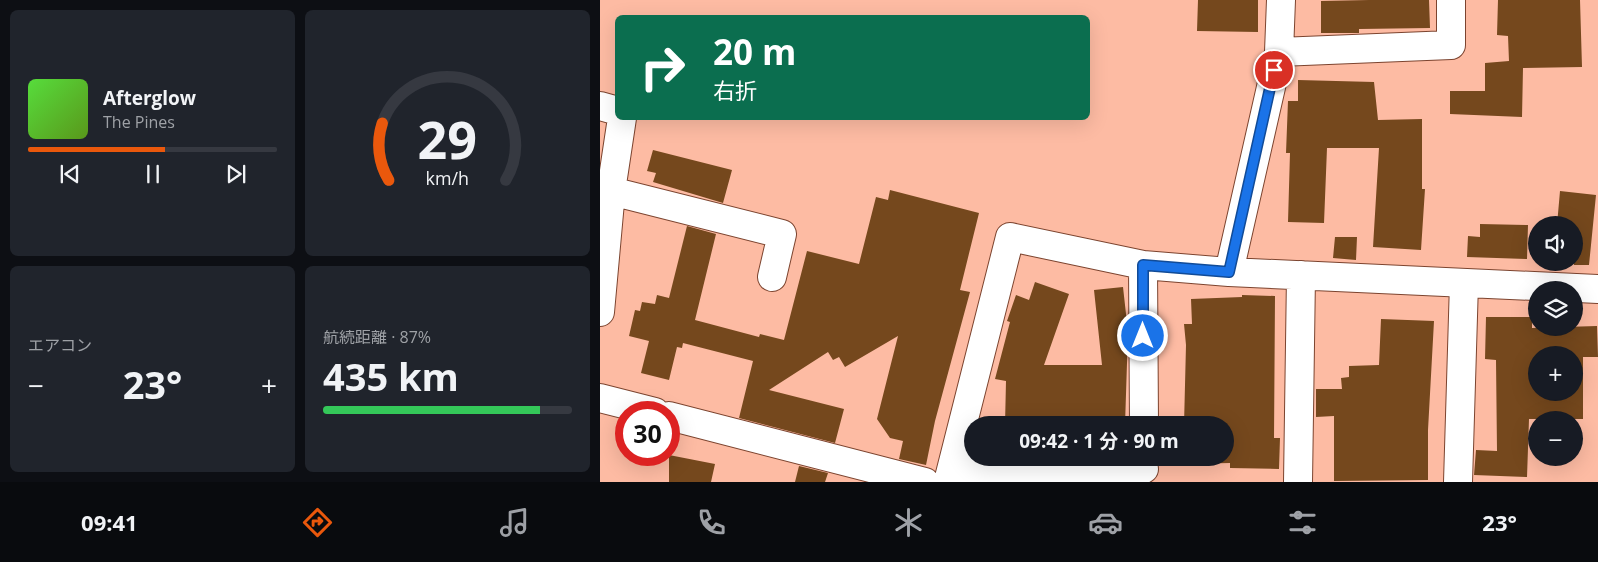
<!DOCTYPE html>
<html lang="ja">
<meta charset="utf-8">
<style>
:root{--surface:#171b24;--page:#20242c;--text:#f1f3f6;--muted:#9ea1a6;--line:#363941;--accent:#ea580c}
body{margin:0;font-family:"Open Sans","Noto Sans JP",sans-serif;background:var(--page);color:var(--text);height:100vh;display:flex;flex-direction:column;font-size:19px;white-space:nowrap}
*{box-sizing:border-box;margin:0}
p{font-size:16px;color:var(--muted)}
.icon{flex:none;width:28px;height:28px;fill:none;stroke:currentColor;stroke-width:2;stroke-linecap:round;stroke-linejoin:round}
.map{position:relative;flex:1;overflow:hidden}
.panel{display:flex;flex-direction:column;gap:10px;padding:10px;background:#0d0f14;width:600px}
.panel>*{flex:none}
.banner{position:absolute;left:15px;top:15px;width:475px;height:105px;border-radius:8px;box-shadow:0 5px 20px #0002;background:#0b6e4f;color:#fff;overflow:hidden}
.buttons{position:absolute;left:928px;top:216px;display:grid;gap:10px}
.buttons a{display:grid;place-items:center;width:55px;height:55px;border-radius:50%;background:var(--surface);box-shadow:0 5px 20px #0002;font-size:25px}
.speed{position:absolute;left:15px;top:401px;display:flex;gap:10px;font-size:25px;font-weight:700;text-align:center}
.speed>*{display:grid;place-content:center;width:65px;height:65px;border-radius:50%;background:var(--surface);box-shadow:0 5px 20px #0002;line-height:1}
.speed .limit{border:8px solid #d22;background:#fff;color:#111}
.pin{position:absolute;display:grid;place-items:center;width:42px;height:42px;color:#fff;margin:-21px;border:2px solid #fff;border-radius:50%;box-shadow:0 1px 5px #0007}
.me{position:absolute;width:55px;margin:-28px;rotate:0deg;stroke-linejoin:round;filter:drop-shadow(0 0 4px #0008)}
.turn{display:flex;align-items:center;gap:18px;height:105px;padding:0 15px;font-size:22px}
.turn .icon{width:65px;height:65px;stroke-width:2.5}
.turn b{display:block;font-size:35px;line-height:42px}
.big{font-size:38px;font-weight:700;line-height:1.1}
.panel .widget{flex:1;display:flex;flex-direction:column;justify-content:center;gap:8px;min-width:0;padding:0 18px;border-radius:8px;background:var(--page)}
.panel .dial{align-items:center;gap:0}
.dial svg{height:130px;overflow:visible;fill:none;stroke:var(--line);stroke-width:7;stroke-linecap:round;text-anchor:middle}
.dial text{fill:var(--text);stroke:none}
.song{display:flex;align-items:center;gap:15px}
.cover{width:60px;height:60px;border-radius:8px;background:linear-gradient(135deg,hsl(110 70% 55%),hsl(90 70% 35%))}
.played{height:5px;border-radius:2px;background:linear-gradient(90deg,var(--accent) 55%,var(--line) 55%)}
.keys{display:flex;justify-content:space-around;direction:ltr}
.heat{display:flex;justify-content:space-between;align-items:center;font-size:28px;direction:ltr}
.charge{height:8px;border-radius:4px;background:linear-gradient(90deg,#34c759 87%,var(--line) 0)}
.panel .tiles{flex:1;display:grid;gap:10px;grid-template-columns:repeat(2,1fr)}
.trip{position:absolute;left:364px;top:416px;width:270px;height:50px;border-radius:25px;background:var(--surface);box-shadow:0 5px 20px #0002;font-weight:700;line-height:50px;text-align:center}
.dock{display:flex;height:80px;justify-content:space-around;align-items:center;background:#090b0e;color:var(--muted)}
.dock .icon{width:35px;height:35px}
.dock .current{color:var(--accent)}
.dock b{font-size:22px;color:var(--text)}
main{display:flex;flex:1;min-height:0}
.map>svg:first-child{display:block}
.building{fill:#75481d;fill-rule:evenodd}
.lines{fill:none;stroke-linecap:round;stroke-linejoin:round}
.minor-casing{stroke:#7c442f;stroke-width:30}
.minor{stroke:#fff;stroke-width:28}
.route-casing{stroke:#114b97;stroke-width:12}
.route{stroke:#1a73e8;stroke-width:9}
</style>
<main>
<section class="panel">
<div class="tiles">
<div class="widget">
<div class="song"><i class="cover"></i><div><b>Afterglow</b><p>The Pines</p></div></div>
<div class="played"></div>
<div class="keys"><svg class="icon" aria-label="previous" viewBox="0 0 24 24"><path d="M18 5L8 12l10 7zM5 5v14"/></svg><svg class="icon" aria-label="pause" viewBox="0 0 24 24"><path d="M8 5v14M16 5v14"/></svg><svg class="icon" aria-label="next" viewBox="0 0 24 24"><path d="M6 5l10 7-10 7zM19 5v14"/></svg></div>
</div>
<div class="widget dial"><svg viewBox="0 0 100 80">
<path d="M14 69A42 42 0 1 1 86 69"/>
<path d="M14 69A42 42 0 0 1 10 34" stroke="#ea580c"/>
<text x="50" y="56" font-size="32" font-weight="700">29</text>
<text x="50" y="72" font-size="11">km/h</text>
</svg></div>
<div class="widget"><p>エアコン</p>
<div class="heat"><a>−</a><b class="big">23°</b><a>+</a></div>
</div>
<div class="widget"><p>航続距離 · 87%</p><b class="big">435 km</b><div class="charge"></div></div>
</div>
</section>
<div class="map">
<svg width="998" height="482" viewBox="0 0 998 482">
<rect width="100%" height="100%" fill="#fdbba3"/>
<path class="building" d="M598,0H658V32L597,31Z
M769,0H829L830,28L759,29V33H721V1Z
M898,0H980L982,67L923,68L922,117L850,114V91H885V63L909,61L908,36L897,35Z
M698,80L774,82L778,120L822,119V189H825L821,250L773,247L779,148H727L724,223L688,222L690,153H686L688,101H698Z
M53,150L132,170L123,203L53,182L56,173L47,171Z
M290,190L379,213L360,290L370,292L335,421L326,465L299,459L303,441L290,438L277,419L298,336L245,367L239,357L233,360L228,352L169,390L244,409L235,443L139,418L153,361L83,343L82,348L77,347L69,380L41,373L49,341L29,336L35,310L40,311L42,302L55,304L57,295L69,298L87,226L116,234L95,320L159,337L160,334L184,340L207,251L259,264L276,197L288,200Z
M960,191L996,195L989,265H974V225H957Z
M880,224L928,225L927,259L867,257L868,236L880,237Z
M735,237H757L756,260L733,258Z
M435,282L469,294L444,365H502L494,290L523,287L528,332L525,425H405L406,381L395,379L410,322L407,321L416,295L429,300Z
M642,295L675,296L674,438H680L679,469L630,468V463L585,464V458H625V425H584L586,345L584,324H592L591,299L642,297Z
M886,317H932V328L997,326L998,357H983V419H929L927,477L874,475L876,450L897,451L896,360L885,359ZM936,355H974V392H936Z
M781,319L834,321L828,430V480L734,481V416L716,417V389H742L741,378L749,377V366L779,365Z
M69,455L115,464L111,482H69Z
M199,466L228,473L225,482H195Z"/>
<g class="lines">
<defs>
<path id="minor" d="M679,52L851,45V0
M0,106L18,111
M11,191L182,234L172,277
M543,265L544,425
M629,272L679,52L681,0
M0,312L11,191L22,118
M0,398L55,412
M69,416L325,482
M351,470L544,469
M348,482L410,237L543,265L629,272L998,289
M698,482L701,275
M858,482L864,283"/>
</defs>
<use href="#minor" class="minor-casing"/>
<use href="#minor" class="minor"/>
</g>
<g class="lines">
<defs>
<path id="route" d="M543,336V265L629,272L674,70"/>
</defs>
<use href="#route" class="route-casing"/>
<use href="#route" class="route"/>
</g>
</svg>
<div class="buttons">
<a><svg class="icon" aria-label="sound" viewBox="0 0 24 24"><path d="M4 9h4l5-4v14l-5-4H4zM17 9q2 3 0 6"/></svg></a>
<a><svg class="icon" aria-label="layers" viewBox="0 0 24 24"><path d="M12 4l9 5-9 5-9-5zM3 14l9 5 9-5"/></svg></a>
<a>+</a>
<a>−</a>
</div>
<div class="speed"><div class="limit">30</div></div>
<div class="pin" style="left:674px;top:70px;background:#d93025"><svg class="icon" aria-label="arrive" viewBox="0 0 24 24"><path d="M6 21V4h12l-3 4 3 4H6"/></svg></div>
<svg class="me" style="left:543px;top:336px" viewBox="-20 -20 40 40"><circle r="17" fill="#1a73e8" stroke="#fff" stroke-width="3"/><path d="M0-11L8 9 0 5-8 9z" fill="#fff"/></svg>
<div class="trip">09:42 · 1 分 · 90 m</div>
<div class="banner">
<div class="turn"><svg class="icon" aria-label="right" viewBox="0 0 24 24"><path d="M7 20v-9h11M14 6l5 5-5 5"/></svg><div><b>20 m</b>右折</div></div>
</div>
</div>
</main>
<nav class="dock">
<b>09:41</b>
<svg class="icon current" aria-label="directions" viewBox="0 0 24 24"><path d="M12 3l9 9-9 9-9-9zM9 14v-3h6M13 9l2 2-2 2"/></svg>
<svg class="icon" aria-label="music" viewBox="0 0 24 24"><path d="M9 18V5l10-2v13"/><circle cx="6" cy="18" r="3"/><circle cx="16" cy="16" r="3"/></svg>
<svg class="icon" aria-label="phone" viewBox="0 0 24 24"><path d="M5 4h4l2 5-3 2q2 4 5 5l2-3 5 2v4C11 20 4 13 5 4z"/></svg>
<svg class="icon" aria-label="climate" viewBox="0 0 24 24"><path d="M12 3v18M4 7l16 10M4 17L20 7"/></svg>
<svg class="icon" aria-label="car" viewBox="0 0 24 24"><path d="M5 17H2v-5l4-1 3-4h7l3 4 3 1v5h-3M9 17h6M6 11h13"/><circle cx="7" cy="17" r="2"/><circle cx="17" cy="17" r="2"/></svg>
<svg class="icon" aria-label="filters" viewBox="0 0 24 24"><path d="M4 7h16M4 17h16"/><circle cx="9" cy="7" r="2"/><circle cx="15" cy="17" r="2"/></svg>
<b>23°</b>
</nav>
